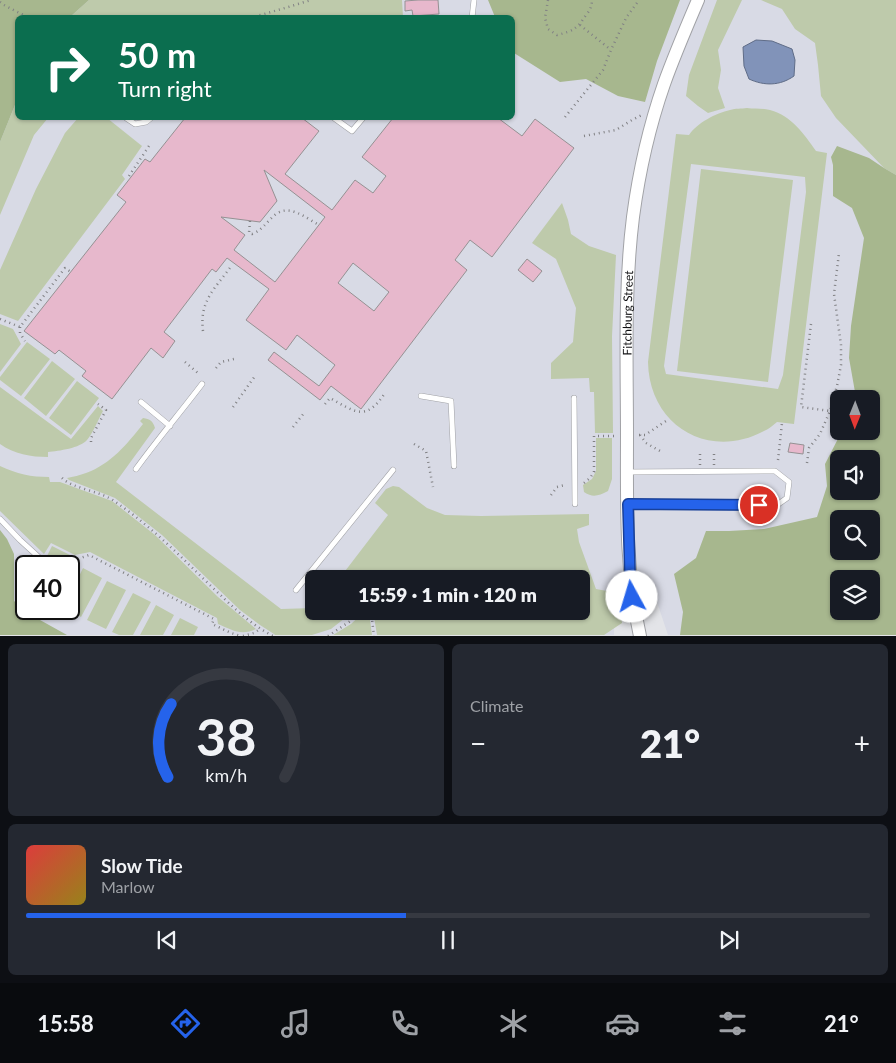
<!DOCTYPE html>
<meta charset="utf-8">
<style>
:root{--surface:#171b24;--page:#242831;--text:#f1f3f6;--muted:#9ea1a6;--line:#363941;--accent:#2563eb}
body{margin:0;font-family:Lato,sans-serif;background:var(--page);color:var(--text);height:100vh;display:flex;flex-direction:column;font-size:19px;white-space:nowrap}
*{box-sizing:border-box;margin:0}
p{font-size:16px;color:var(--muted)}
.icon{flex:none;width:28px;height:28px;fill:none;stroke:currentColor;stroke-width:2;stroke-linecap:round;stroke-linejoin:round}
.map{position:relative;height:636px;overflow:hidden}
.details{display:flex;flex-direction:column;gap:8px;padding:8px;background:#0d0f14;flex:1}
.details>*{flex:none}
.top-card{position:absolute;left:15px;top:15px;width:500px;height:105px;border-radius:8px;box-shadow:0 1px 4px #0004;background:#0b6e4f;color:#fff;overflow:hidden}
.needle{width:32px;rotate:181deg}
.controls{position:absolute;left:830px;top:390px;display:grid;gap:10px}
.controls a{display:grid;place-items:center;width:50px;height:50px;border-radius:8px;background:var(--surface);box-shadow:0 1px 4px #0004;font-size:25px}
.speed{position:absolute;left:15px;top:555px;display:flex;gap:10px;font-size:25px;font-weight:700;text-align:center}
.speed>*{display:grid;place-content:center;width:65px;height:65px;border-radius:50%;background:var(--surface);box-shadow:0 1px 4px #0004;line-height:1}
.speed .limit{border:2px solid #111;border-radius:8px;background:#fff;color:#111}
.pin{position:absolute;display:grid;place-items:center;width:42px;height:42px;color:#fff;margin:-21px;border:2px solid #fff;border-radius:50%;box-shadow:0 1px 5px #0007}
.me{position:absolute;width:55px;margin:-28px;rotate:354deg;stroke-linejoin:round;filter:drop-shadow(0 0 4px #0008)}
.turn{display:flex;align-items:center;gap:18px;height:105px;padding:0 20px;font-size:22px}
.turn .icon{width:65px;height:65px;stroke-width:2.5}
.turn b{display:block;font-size:35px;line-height:42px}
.big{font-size:38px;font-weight:800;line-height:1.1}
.details .card{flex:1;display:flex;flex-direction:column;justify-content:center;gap:8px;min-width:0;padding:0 18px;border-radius:8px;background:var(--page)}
.details .dial{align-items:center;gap:0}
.dial svg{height:130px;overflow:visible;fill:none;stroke:var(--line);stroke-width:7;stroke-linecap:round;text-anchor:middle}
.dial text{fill:var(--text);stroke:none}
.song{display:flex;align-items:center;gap:15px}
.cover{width:60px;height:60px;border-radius:8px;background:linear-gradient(135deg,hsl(0 70% 55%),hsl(50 70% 35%))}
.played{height:5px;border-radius:2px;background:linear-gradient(90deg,var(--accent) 45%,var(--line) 45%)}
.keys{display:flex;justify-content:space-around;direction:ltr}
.heat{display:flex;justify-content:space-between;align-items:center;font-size:28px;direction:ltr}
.details .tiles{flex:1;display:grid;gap:8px;grid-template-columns:1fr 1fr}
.card:last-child{grid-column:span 2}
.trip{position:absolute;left:305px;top:570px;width:285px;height:50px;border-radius:8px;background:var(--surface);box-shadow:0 1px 4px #0004;font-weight:800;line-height:50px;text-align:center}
.tab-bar{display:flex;height:80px;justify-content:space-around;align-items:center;background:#090b0e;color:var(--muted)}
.tab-bar .icon{width:35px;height:35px}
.tab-bar .active{color:var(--accent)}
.tab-bar b{font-size:22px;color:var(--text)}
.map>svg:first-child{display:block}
.built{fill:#d8dae5;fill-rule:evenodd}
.green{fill:#becaab;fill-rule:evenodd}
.forest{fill:#a7b78e;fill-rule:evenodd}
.water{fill:#8193b9;stroke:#5f6c87}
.building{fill:#e7b8cc;stroke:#959193;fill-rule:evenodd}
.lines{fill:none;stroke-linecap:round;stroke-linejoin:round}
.service-casing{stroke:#a1a2a6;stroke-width:6}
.tertiary-casing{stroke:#a1a2a6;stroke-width:14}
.path{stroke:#818184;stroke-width:2.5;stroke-dasharray:1 4;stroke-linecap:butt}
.service{stroke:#fff;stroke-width:5}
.tertiary{stroke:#fff;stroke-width:12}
.route-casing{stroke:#184099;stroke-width:12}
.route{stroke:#2563eb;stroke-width:9}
.labels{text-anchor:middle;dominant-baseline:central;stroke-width:5;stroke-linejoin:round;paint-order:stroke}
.street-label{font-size:12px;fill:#101012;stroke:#fff}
</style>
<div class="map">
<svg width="896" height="636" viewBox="0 0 896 636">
<rect width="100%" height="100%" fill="#e3e4e8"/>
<path class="built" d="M0,0H896V635H668L648,575L615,576L614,635H0ZM18,18H512V118H18ZM839,399H871V431H839ZM839,459H871V491H839ZM839,519H871V551H839ZM26,566H69V609H26ZM314,579H581V611H314ZM839,579H871V611H839Z"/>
<path class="green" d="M89,0H402L403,17L42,18L43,16L70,17Z
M717,0H742L718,50L721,70L718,88L725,108L708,113L698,106L686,96L689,75Z
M761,0H896V175L884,168L836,118L821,96L818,65L815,43L795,29L782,9Z
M17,100L18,118H48L34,135L0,215V142Z
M747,108C755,109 763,108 770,110C792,116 804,134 816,151L827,153L794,424L777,422C773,425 769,429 764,431C708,461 649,425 648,362L676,134L689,135C697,123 716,113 730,110C736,108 741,109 747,108ZM691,164L805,177L806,192L783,375L778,389L666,374L664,366Z
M78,118H107L142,146L122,175L125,179L18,321L0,314V270L36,189L65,133Z
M701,169L793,180L768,382L677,371Z
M562,203L568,220L571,234L589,246L616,255L612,336L613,433H595L594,392H590L589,378L551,379V363L573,342L576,308L556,259L532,243Z
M0,324L13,329L21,344L0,372Z
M27,342L50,359L21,396L0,380V377Z
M52,361L75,379L46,416L24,398Z
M77,381L99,398L71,435L49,418Z
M0,387L71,439L98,406L103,411C99,418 92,435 87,440C80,448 59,451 48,452V457C31,457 14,454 0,444Z
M143,418C150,419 153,421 155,428L116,482L281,609L314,608V611H354L331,629L312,635H275L274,634L260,625L240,610L162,535L115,498L69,480L67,478C73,477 80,475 86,473C111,464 127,444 143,424L140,421Z
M596,438H612V479L608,491C598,496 593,498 584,492L583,485L592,479L596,471Z
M0,466C17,474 31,477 49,477L50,482H60L112,501L155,535L218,597L256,629C241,636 232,630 218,624L217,618L90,552L75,555L51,543L44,554L0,511Z
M393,486L399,487L427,508L445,515L481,516L589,514V525L577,529L579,542L596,589L618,593L622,623L604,635H377L373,611H581V579H339L388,515L375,503L386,489Z
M52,546L78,559L69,577V566H42Z
M83,568L102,578L81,617L66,609H69V597Z
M107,581L126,590L106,629L87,620Z
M133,593L151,602L133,635H119L112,632Z
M156,605L174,615L163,635H140Z
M365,611L369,612L372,635H333L351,624Z
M180,618L198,627L194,635H171Z"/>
<path class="forest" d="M0,0H89L70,17L43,16L42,17L18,18L17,100L0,142Z
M488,0H680L657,61L645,102L618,96L586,79L560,82L514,53L513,43L512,18L495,17Z
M837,146L869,158L884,168L896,175V635H680L683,612L674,574L696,558L706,531H729L764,529L817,517L827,486L825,464L842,431H871V399H853L855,392L849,358L851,326L864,238L852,208L833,196V165L831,157ZM839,459H871V491H839ZM839,519H871V551H839ZM839,579H871V611H839Z
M0,530L7,539L14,554V601L31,615L67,635H0Z"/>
<path class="water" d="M756,40L772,41L792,49L795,60L794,76C780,86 764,86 749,79L744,66L743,47Z"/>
<path class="building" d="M418,0H438L439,14L413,16L412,10L405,11V1Z
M185,118H302L319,131L285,174L332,210L355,180L373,193L386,176L362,157L393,118H498L522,136L535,119L574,148L492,257L470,240L455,260L467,270L361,409L331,386L320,400L268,360L274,352L319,386L335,365L297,335L286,350L246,320L269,289L227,258L216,272L212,269L164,332L175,341L163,358L151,348L112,399L82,376L86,371L59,350L55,354L24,331L126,202L117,195L145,159L150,162ZM264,170L325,217L275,282L234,250L245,235L221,217L260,222L277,201ZM353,263L389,292L374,311L338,283Z
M527,259L542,271L533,282L518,270Z
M790,443L804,445L803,454L788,452Z"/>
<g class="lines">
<defs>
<path id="service" d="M472,18L474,0
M126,118L135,124L146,122L151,118
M334,118L352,131L363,118
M421,396L451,401L454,466
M574,398L575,504
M141,402L170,426
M136,469C157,440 180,413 202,384
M627,472L775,471L789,482L787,498L777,505L628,504
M0,519L20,540L43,561
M296,590L393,470"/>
<g id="tertiary">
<path id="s1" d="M640,636C625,570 627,502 627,436C627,363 624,289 633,217C639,172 649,127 664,84C674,56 686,28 698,0"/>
</g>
</defs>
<use href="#service" class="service-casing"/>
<use href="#tertiary" class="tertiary-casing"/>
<path class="path" d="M548,0L545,18L548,29L557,35C573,31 577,29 586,15C590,10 592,6 592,0
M0,2L4,5L29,18
M250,18L285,8L311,0
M580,25L611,50
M565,117L603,70L611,50L626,18L639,0
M584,136L616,130L632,120L642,115
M129,176L149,146
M250,221L249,233L252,234C263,230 267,221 276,214C290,204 306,218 319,225
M0,319L20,327L65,268L71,272
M811,324L801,407L830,411
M20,327V333L25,341
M203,331C199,300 216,288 232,265
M185,362L199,374
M216,368L221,362L234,359
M325,404L330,398C355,412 366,422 385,393
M233,407L255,376
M293,427L304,413
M639,435H645L669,419
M640,435L646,443L660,451
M91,442V438L106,410L98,404
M414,444L426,451L433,487
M778,460L782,423
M807,463L809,448L820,434L830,411L837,386L841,365V345L834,294L839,253
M700,465V452
M714,465V452
M62,478C73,489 101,491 114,501C150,525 180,556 211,586C231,605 248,623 273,636
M584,483L590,478L594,472V436H615
M551,495L557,487L565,485
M78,559L89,555L214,619L212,624L231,633L241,636
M371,611L374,636
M243,636L254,633L260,629
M328,636L349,622L362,611"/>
<use href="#service" class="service"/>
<use href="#tertiary" class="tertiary"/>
</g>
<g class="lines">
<defs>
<path id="route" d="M632,597L630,574L628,504L759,505"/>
</defs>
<use href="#route" class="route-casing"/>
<use href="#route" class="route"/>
</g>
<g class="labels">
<g class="street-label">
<text stroke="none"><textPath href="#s1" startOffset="324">Fitchburg Street</textPath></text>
</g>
</g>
</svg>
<div class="controls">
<a><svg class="needle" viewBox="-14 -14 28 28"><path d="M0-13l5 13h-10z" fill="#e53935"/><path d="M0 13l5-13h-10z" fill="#9ea1a6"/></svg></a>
<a><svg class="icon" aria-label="sound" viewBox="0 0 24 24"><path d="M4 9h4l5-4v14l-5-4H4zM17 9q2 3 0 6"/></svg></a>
<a><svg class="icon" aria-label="search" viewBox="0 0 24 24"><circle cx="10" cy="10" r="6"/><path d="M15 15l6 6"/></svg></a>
<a><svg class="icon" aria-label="layers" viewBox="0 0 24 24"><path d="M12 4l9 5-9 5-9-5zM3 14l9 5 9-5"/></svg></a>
</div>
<div class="speed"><div class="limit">40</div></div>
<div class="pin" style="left:759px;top:505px;background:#d93025"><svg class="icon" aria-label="arrive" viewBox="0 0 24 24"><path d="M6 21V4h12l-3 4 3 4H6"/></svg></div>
<svg class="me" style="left:632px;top:597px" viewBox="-20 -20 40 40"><circle r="19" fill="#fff"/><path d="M0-13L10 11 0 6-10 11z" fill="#2563eb"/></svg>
<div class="trip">15:59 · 1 min · 120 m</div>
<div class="top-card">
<div class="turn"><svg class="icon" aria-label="right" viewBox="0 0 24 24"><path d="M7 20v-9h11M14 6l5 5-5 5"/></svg><div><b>50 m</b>Turn right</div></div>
</div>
</div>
<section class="details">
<div class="tiles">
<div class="card dial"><svg viewBox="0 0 100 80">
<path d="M14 69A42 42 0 1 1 86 69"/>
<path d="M14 69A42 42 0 0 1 16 24" stroke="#2563eb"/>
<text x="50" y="56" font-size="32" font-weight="700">38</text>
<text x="50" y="72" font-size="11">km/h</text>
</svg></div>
<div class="card"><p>Climate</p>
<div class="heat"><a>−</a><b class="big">21°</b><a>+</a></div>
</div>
<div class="card">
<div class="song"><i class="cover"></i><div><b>Slow Tide</b><p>Marlow</p></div></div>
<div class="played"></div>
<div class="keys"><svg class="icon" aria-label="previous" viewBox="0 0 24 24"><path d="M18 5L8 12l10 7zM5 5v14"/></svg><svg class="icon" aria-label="pause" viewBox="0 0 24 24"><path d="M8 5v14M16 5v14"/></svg><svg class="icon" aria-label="next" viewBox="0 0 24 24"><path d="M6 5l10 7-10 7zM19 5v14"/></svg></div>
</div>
</div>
</section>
<nav class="tab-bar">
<b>15:58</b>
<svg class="icon active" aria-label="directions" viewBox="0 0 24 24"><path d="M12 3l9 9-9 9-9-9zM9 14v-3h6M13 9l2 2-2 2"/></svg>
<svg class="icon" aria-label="music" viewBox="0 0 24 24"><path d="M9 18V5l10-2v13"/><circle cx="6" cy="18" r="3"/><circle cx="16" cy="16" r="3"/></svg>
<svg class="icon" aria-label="phone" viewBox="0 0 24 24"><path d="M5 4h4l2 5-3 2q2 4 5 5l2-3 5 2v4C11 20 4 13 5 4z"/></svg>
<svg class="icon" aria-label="climate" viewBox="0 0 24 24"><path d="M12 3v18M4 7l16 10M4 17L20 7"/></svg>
<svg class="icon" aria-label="car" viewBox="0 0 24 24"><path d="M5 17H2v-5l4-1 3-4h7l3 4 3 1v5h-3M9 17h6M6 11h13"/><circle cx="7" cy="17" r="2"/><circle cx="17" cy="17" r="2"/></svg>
<svg class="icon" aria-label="filters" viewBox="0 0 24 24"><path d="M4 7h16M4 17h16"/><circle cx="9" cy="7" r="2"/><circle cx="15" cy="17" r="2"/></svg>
<b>21°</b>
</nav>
